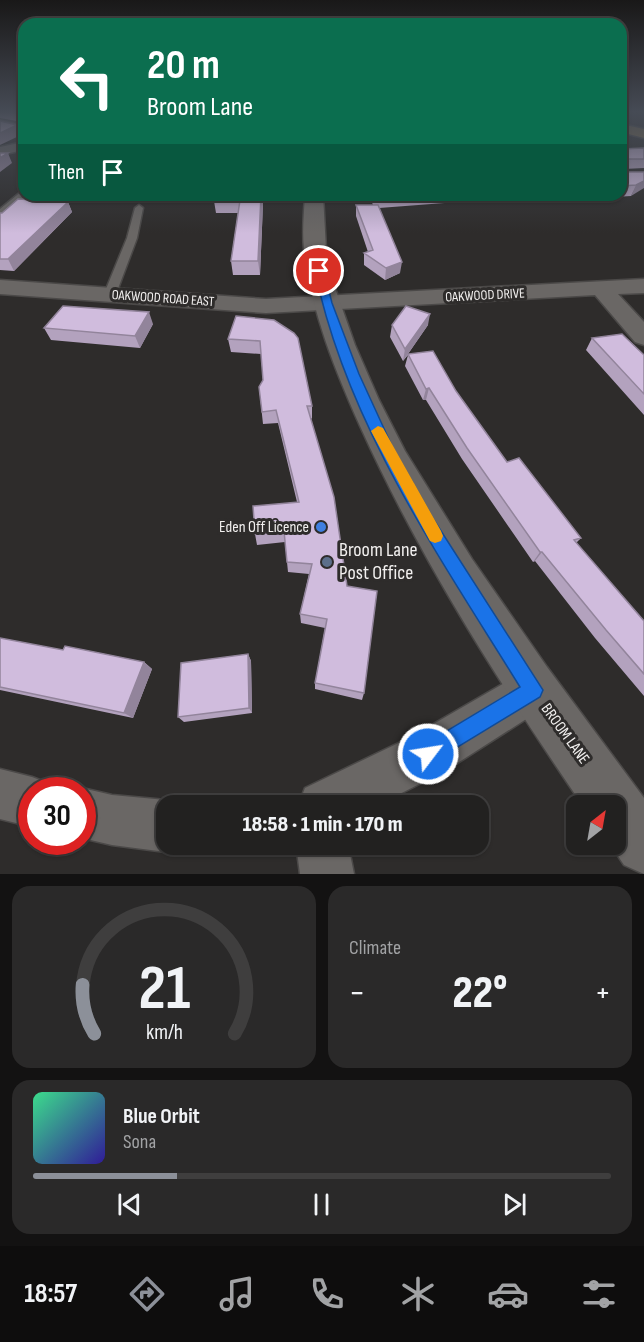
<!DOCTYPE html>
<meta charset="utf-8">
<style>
:root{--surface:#222120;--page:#2a2929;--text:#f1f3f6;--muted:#a2a3a5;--line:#3f3e3e;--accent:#8c9099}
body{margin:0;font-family:"Sofia Sans Condensed",sans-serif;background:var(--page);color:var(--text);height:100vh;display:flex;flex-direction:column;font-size:22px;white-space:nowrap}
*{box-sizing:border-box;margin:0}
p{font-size:20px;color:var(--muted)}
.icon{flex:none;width:33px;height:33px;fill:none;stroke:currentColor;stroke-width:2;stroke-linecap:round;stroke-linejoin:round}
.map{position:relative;height:874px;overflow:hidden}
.details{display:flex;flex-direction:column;gap:12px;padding:12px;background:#131212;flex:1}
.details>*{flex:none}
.banner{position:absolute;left:18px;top:18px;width:609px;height:183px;border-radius:18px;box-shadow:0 2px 4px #0004,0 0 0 2px var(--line);background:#0b6e4f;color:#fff;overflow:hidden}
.needle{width:39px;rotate:31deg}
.buttons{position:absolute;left:566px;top:795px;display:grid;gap:12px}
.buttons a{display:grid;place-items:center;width:60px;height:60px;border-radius:12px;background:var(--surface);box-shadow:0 2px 4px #0004,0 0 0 2px var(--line);font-size:30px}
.speed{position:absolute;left:18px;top:777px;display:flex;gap:12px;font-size:30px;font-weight:700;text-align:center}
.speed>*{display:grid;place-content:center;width:78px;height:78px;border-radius:50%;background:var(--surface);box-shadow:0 2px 4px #0004,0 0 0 2px var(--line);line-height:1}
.speed .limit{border:9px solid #d22;background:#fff;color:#111}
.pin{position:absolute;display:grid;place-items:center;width:51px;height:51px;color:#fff;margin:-26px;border:3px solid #fff;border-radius:50%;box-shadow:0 2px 6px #0007}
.me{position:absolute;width:66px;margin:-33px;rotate:59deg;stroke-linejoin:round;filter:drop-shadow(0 0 4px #0008)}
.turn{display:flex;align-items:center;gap:21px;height:126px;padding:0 30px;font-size:27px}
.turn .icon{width:78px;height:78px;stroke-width:2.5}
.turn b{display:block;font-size:42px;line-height:51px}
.then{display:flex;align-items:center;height:57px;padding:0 30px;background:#0003;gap:12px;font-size:22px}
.big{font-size:45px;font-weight:800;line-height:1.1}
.details .card{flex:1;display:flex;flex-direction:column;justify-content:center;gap:9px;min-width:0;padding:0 21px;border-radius:18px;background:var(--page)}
.details .dial{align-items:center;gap:0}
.dial svg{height:156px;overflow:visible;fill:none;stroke:var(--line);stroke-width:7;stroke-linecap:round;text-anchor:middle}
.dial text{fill:var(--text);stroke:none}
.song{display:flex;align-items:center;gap:18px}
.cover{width:72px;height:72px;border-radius:9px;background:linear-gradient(135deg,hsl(150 70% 55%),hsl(250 70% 35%))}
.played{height:6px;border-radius:3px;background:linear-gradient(90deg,var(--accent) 25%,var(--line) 25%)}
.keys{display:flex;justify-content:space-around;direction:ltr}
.heat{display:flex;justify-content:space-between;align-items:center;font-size:33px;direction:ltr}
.details .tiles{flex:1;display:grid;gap:12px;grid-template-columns:1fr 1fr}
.card:last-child{grid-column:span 2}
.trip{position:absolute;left:156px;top:795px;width:333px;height:60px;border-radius:18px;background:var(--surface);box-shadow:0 2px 4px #0004,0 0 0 2px var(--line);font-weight:800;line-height:60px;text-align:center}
.menu{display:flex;height:96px;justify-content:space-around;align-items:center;background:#0e0d0d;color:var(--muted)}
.menu .icon{width:42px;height:42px}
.menu .on{color:var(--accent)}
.menu b{font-size:27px;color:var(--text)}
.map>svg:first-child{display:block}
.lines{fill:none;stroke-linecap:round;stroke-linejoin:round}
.service-casing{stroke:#4b4948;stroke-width:3}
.minor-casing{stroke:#4b4948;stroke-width:3}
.secondary-casing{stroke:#4b4948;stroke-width:3}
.primary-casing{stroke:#4b4948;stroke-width:3}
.service{fill:#6a6765;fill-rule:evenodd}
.minor{fill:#6a6765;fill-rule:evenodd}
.secondary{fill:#6a6765;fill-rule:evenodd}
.primary{fill:#8f7a4f;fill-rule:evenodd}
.wall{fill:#b3a2be}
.shaded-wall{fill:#92849b}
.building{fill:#d0bcdd;stroke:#92849b;stroke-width:1.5}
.route{fill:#1a73e8;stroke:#114b97;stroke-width:1.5}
.slow{fill:#f59e0b}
.shop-dot{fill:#3f7fe0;stroke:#2e2c2b;stroke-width:2}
.service-dot{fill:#5c6f8a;stroke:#2e2c2b;stroke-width:2}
.labels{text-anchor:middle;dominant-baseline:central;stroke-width:6;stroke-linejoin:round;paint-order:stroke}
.far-street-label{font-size:14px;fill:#f2f0ef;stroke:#2e2c2b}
.poi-label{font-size:16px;fill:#f2f0ef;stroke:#2e2c2b;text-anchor:end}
.street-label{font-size:16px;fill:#f2f0ef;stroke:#2e2c2b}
.near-poi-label{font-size:20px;fill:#f2f0ef;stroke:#2e2c2b;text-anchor:start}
</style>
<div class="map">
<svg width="644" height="874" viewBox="0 0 644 874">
<rect width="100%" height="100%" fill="#2e2c2b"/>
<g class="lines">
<defs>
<path id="service" d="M139,205L143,208L137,238L116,294L110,297L106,296L104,294L127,238L135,208Z"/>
<path id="minor" d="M0,119L24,125V133L0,127Z
M24,142V150L0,155V147Z
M22,191H24V195H36L6,222L0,223V209Z
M644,279V293L618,294L644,322V345L635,342L595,295L266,313L0,294V280L266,299Z
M533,668L548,675L555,690L548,705L445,771L376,806H298L305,788L411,737L518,675Z
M0,769L32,777L50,784L52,790H32V827L0,819Z
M82,788L112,795L166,800L178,806H166V844H183L166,852L112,845L82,838V790H76Z
M296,844H348L354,874H300Z"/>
<path id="secondary" d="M305,195H323L326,249L335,288L355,345L379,400L405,451L472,559L547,667L644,798V874L624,865L610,844H615V806H583C500,684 421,561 360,426C335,370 311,311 304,249C302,231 304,213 305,195Z"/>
<path id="primary" d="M621,124L644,129V138L621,132Z"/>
</defs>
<use href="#service" class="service-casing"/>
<use href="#minor" class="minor-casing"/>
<use href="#secondary" class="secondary-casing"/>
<use href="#primary" class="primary-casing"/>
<use href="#service" class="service"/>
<use href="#minor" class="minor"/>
<use href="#secondary" class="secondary"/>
<use href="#primary" class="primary"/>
</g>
<path class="wall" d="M0,111H24V127L22,122L0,118Z
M644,148V168L624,169V172H644L631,196L566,200L564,198L525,200L522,197L379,208L400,273L385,280L364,265V253L368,252L356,216V205H373L369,195H621V149Z
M213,195H262L263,204L260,275H233L231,261L238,213H216Z
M68,202L72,212L14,271L0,270V213Z
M274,320L312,406V418L311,419L364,693L362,700L315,689V683L325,628L301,623L300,614L309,574L288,572L285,542L257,545L255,534L297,502L278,423L263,424L259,387L263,380L261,354L231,352L228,339Z
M153,324L140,348L51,340L44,328Z
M392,325H428L408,354L456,391L507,462L581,538L576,543L644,621V696L595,638L535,561L533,562L462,459L426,400H423L405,366L408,355L403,361L390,337Z
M592,338L644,355V415L586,350Z
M0,638L63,650L144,662L152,669L133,718L0,690Z
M248,654L251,661L252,713L184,722L178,717Z"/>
<path class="shaded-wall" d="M17,125L21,135L0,145V133Z
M8,153L12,163L0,172V158Z
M644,181V188L631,196L636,185Z
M261,195L263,204L260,275L258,261Z
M68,202L72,212L14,271L8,259Z
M402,262L400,273L385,280L386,268Z
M149,312L153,324L140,348L135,336Z
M430,314L428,325L403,361L405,349Z
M429,388L426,400H423L426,389Z
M540,552H542L535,561L533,562Z
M248,654L251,661L252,713L249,708Z
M144,662L152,669L133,718L124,713Z"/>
<path class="building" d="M7,111H24V122L22,123L21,114Z
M0,121L17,125L0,133Z
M644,148V159H624V172H644V181L636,185L621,186V149Z
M0,153H8L0,158Z
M213,195H261L258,261H231L240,200H213Z
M375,195H417L376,198Z
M18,199L68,202L8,259H0V213H2Z
M356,205H378L402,262L386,268L364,253L373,250Z
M63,306L149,312L135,336L44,328Z
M406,306L430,314L405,349L392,325Z
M236,316L274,320L294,333L298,338L312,406H307L334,497L347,586L377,591L364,693L315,683L327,619L300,614L312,564L287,562L284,531L255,534L253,506L299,502L276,410L262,412L259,387L263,380L260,341L228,339Z
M622,334L644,355V394L592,338Z
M433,351L456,391L507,462L519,458L581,538L574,540L644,621V674L606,630L542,552H540L467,448L429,388L426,389L408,354Z
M0,638L63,650L65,646L144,662L124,713L0,687Z
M248,654L249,708L178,717L181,663Z"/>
<linearGradient id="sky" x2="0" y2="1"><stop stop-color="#191818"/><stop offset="0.48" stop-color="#464b55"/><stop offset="1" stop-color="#464b55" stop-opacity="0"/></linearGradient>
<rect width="644" height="233" fill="url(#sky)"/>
<path class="route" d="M319,268L324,271L332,303L359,374L392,446L434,520L543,690L540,697L428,765L420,762L417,754L420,747L520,687C439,556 346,423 315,271Z"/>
<path class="slow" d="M378,426L383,428L441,531L443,536L441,541L435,543L430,541L371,431Z"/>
<circle class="shop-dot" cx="321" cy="527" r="6"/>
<circle class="service-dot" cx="327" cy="562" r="6"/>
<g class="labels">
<g class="far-street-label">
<text transform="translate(485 295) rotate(-3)">OAKWOOD DRIVE</text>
<text transform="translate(163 298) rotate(4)">OAKWOOD ROAD EAST</text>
</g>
<g class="poi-label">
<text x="309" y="527">Eden Off Licence</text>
</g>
<g class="street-label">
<text transform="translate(565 734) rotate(54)">BROOM LANE</text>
</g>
<g class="near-poi-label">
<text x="339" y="550">Broom Lane<tspan x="339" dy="23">Post Office</tspan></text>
</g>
</g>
</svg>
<div class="buttons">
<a><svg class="needle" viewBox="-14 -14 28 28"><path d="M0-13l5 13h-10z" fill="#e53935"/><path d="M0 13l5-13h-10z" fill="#a2a3a5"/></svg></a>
</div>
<div class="speed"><div class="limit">30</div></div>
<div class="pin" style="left:319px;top:271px;background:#d93025"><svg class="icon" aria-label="arrive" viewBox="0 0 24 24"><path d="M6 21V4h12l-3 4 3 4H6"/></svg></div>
<svg class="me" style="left:428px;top:754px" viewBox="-20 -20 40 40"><circle r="17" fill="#1a73e8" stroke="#fff" stroke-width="3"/><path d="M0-11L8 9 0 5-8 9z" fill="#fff"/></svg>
<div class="trip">18:58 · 1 min · 170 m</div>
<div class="banner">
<div class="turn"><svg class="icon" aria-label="left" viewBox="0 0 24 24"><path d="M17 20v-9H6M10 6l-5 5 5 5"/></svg><div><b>20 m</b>Broom Lane</div></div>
<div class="then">Then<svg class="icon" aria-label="arrive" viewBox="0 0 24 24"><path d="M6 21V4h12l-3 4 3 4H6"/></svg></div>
</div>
</div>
<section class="details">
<div class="tiles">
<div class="card dial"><svg viewBox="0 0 100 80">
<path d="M14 69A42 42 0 1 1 86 69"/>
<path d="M14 69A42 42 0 0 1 8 44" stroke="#8c9099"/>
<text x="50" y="56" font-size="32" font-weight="700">21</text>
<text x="50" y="72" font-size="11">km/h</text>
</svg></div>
<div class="card"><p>Climate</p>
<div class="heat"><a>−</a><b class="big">22°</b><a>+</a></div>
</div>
<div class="card">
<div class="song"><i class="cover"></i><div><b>Blue Orbit</b><p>Sona</p></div></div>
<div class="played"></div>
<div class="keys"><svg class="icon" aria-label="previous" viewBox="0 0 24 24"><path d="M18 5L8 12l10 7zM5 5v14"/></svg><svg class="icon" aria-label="pause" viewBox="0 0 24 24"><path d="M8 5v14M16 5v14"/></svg><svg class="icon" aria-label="next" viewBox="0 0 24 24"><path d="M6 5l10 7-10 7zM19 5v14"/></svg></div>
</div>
</div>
</section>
<nav class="menu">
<b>18:57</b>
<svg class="icon on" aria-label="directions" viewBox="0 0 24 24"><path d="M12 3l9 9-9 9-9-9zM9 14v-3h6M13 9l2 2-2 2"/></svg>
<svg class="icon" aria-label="music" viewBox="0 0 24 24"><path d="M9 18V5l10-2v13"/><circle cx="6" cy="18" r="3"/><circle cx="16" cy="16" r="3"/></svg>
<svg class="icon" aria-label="phone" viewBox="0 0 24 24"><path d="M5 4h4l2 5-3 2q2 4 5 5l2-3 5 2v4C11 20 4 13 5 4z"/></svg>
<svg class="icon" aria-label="climate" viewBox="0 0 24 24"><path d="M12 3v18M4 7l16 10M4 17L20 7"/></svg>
<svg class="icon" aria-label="car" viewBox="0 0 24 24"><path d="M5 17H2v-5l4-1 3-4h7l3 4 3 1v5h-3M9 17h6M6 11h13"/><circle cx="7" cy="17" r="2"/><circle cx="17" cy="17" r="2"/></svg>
<svg class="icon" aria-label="filters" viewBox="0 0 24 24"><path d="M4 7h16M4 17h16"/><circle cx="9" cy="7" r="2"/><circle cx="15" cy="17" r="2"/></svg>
</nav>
